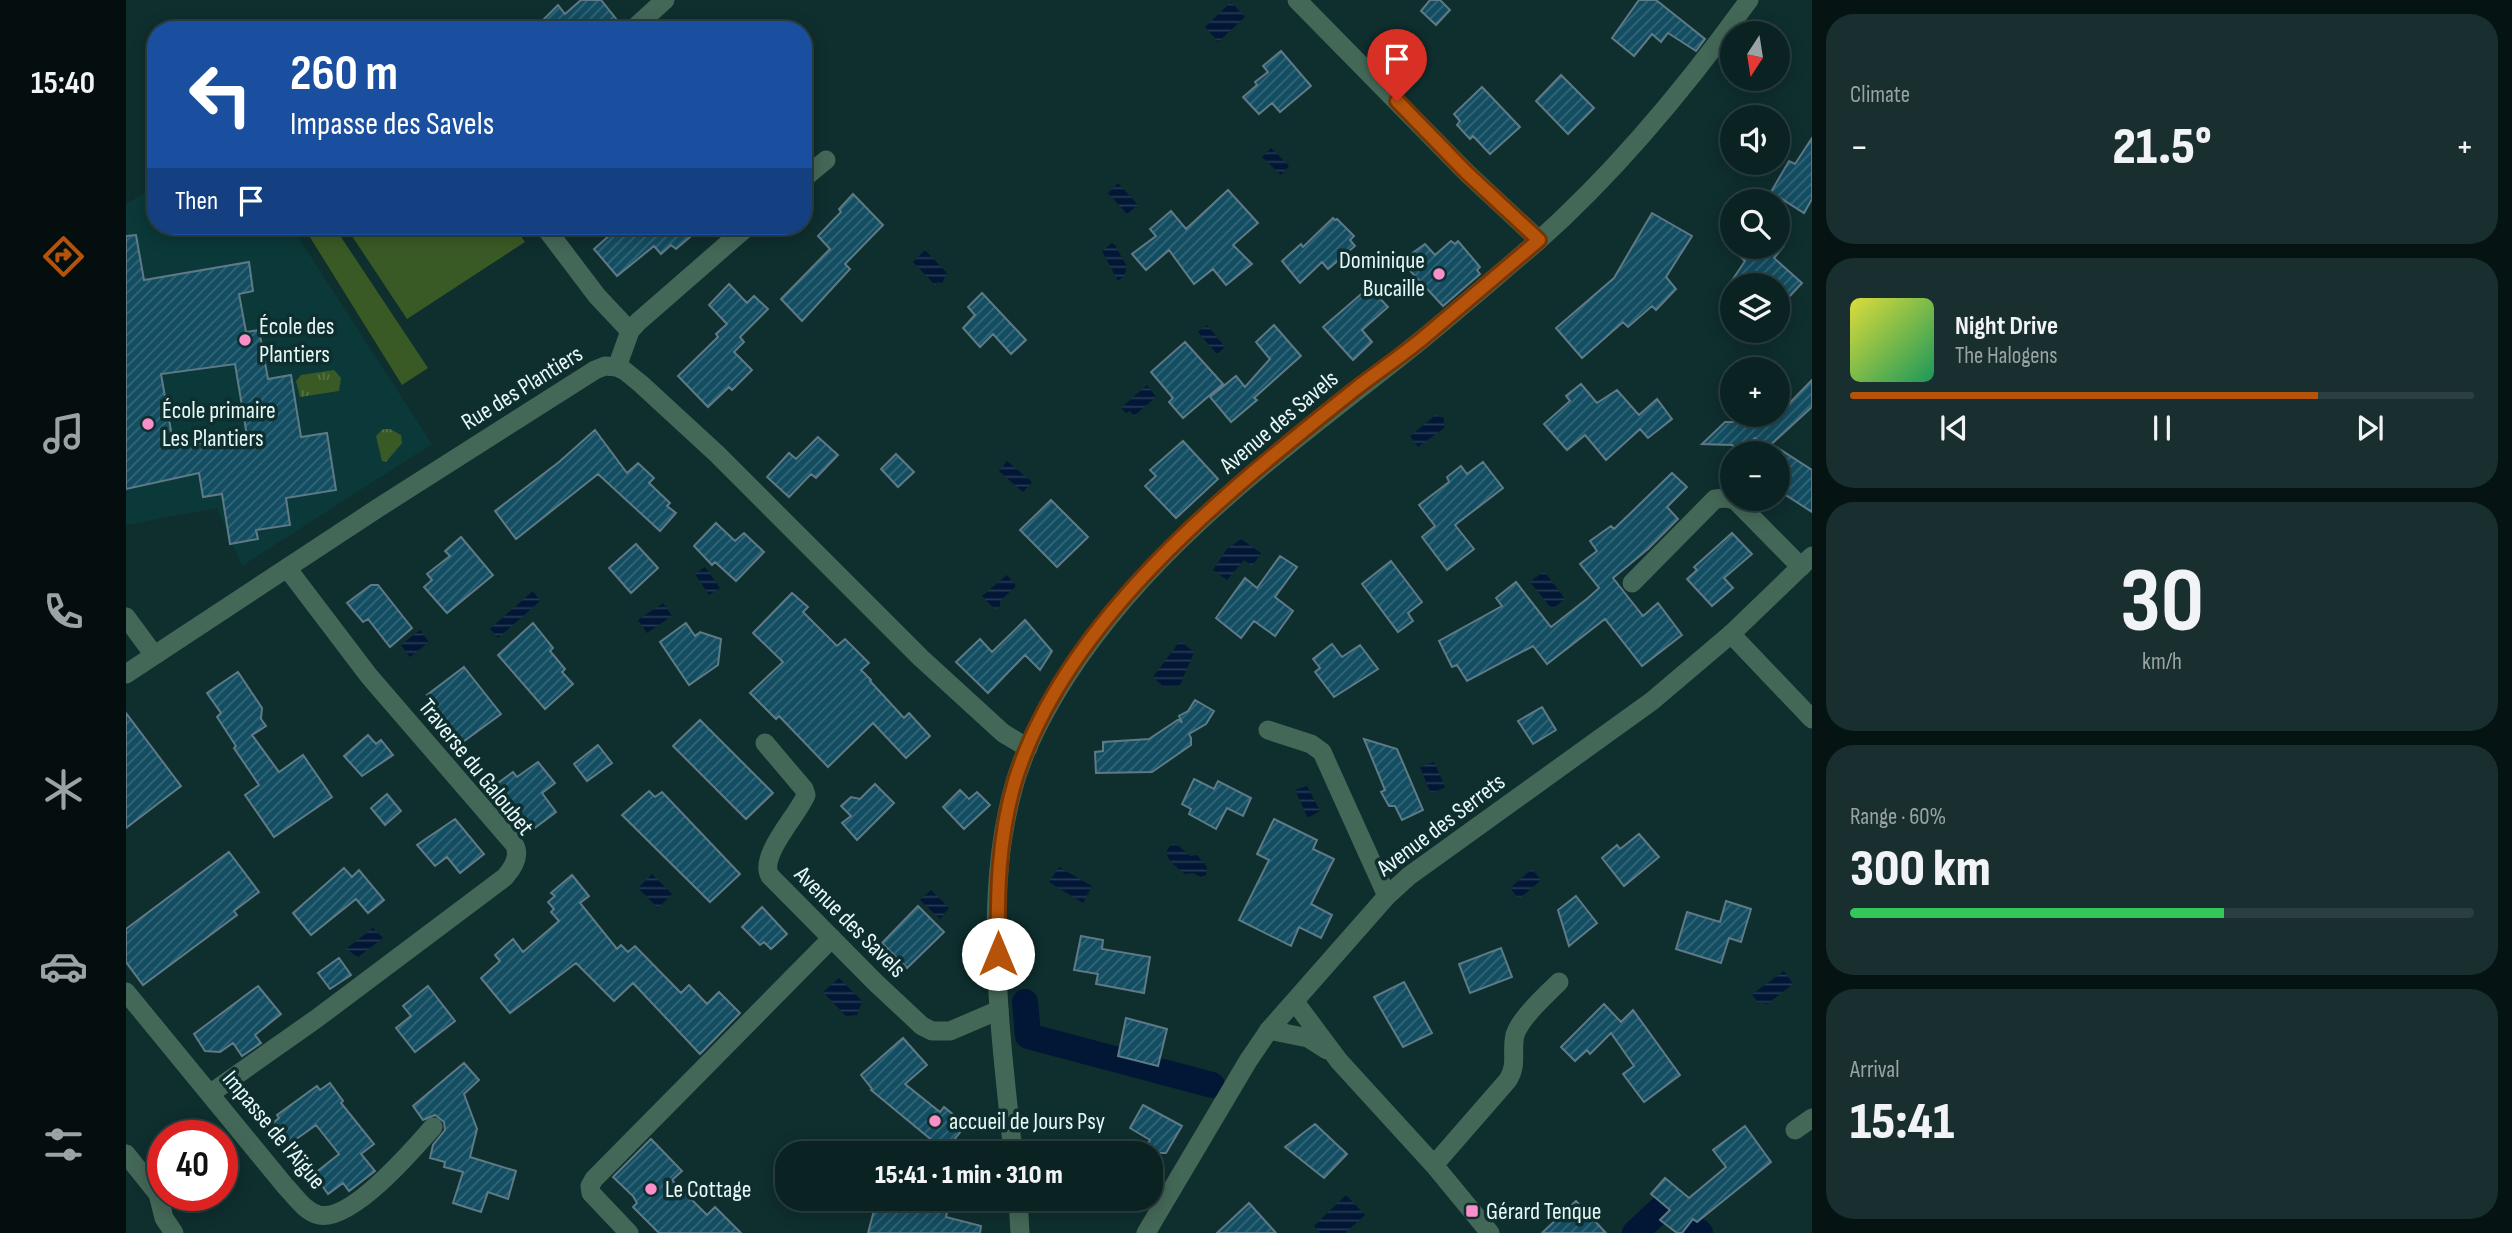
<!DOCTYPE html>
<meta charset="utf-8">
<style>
:root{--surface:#0b2222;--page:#192f2f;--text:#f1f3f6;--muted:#9aa4a5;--line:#2b3f40;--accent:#b45309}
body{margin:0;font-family:"Sofia Sans Condensed",sans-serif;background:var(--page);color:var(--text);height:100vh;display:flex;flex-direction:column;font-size:26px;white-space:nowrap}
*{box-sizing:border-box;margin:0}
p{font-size:23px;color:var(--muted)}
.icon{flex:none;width:38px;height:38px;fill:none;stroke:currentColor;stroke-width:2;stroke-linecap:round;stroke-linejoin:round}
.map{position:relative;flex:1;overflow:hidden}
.sheet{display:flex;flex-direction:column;gap:14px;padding:14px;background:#061313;width:700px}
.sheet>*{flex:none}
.top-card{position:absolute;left:21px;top:21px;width:665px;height:214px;border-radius:28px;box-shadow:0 4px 18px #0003,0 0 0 2px var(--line);background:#1a4fa0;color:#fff;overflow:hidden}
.needle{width:46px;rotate:192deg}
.tools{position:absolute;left:1594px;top:21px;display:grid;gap:14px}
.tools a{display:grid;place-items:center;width:70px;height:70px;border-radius:50%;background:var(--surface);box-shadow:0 4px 18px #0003,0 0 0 2px var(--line);font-size:35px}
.speed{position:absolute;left:21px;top:1120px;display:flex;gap:14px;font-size:35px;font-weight:700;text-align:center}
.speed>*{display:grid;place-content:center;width:91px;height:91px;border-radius:50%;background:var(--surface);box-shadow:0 4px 18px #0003,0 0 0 2px var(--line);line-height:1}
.speed .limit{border:10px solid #d22;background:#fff;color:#111}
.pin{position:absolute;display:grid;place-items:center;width:60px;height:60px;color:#fff;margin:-72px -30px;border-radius:50% 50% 50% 0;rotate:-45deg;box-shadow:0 0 7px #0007}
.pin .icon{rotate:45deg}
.me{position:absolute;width:77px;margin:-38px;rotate:0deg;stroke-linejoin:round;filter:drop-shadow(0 0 5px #0008)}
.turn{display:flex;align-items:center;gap:24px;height:147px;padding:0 28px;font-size:32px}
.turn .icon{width:91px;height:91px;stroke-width:2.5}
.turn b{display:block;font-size:49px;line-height:60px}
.then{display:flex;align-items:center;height:66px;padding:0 28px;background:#0003;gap:14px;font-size:26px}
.big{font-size:52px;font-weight:800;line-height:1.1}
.sheet .card{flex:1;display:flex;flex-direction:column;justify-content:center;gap:10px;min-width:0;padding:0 24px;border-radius:28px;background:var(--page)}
.sheet .dial{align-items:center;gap:0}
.dial b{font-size:91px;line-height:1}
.song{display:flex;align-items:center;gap:21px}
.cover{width:84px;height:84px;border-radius:10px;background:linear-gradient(135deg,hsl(60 70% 55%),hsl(150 70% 35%))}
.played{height:7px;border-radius:4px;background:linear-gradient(90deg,var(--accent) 75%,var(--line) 75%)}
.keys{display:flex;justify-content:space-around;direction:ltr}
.heat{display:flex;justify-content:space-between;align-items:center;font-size:38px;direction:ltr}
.charge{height:10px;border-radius:5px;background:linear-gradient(90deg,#34c759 60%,var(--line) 0)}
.trip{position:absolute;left:649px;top:1141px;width:388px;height:70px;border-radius:28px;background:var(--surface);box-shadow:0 4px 18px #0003,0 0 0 2px var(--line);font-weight:800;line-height:70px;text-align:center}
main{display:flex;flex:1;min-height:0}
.menu{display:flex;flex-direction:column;width:126px;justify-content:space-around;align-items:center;background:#040e0e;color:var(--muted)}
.menu .icon{width:49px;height:49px}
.menu .selected{color:var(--accent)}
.menu b{font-size:32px;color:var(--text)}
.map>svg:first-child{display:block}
.built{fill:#0b3838}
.grass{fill:url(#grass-tufts)}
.pitch{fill:#3a5a25}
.water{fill:url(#water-rules)}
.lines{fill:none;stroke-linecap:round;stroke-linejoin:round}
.canal{stroke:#011735;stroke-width:26}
.building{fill:url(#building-hatch);stroke:#5e7a86;stroke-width:2;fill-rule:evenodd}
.minor{stroke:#446858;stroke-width:19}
.tertiary{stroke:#446858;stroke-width:19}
.route-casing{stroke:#753606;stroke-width:18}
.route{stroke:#b45309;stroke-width:12}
.poi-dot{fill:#f98fc9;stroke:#0f2e2e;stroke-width:2.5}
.labels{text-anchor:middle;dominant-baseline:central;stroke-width:7;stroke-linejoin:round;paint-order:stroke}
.poi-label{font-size:24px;fill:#e7f8f8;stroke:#0f2e2e;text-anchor:start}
.street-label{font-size:24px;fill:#e7f8f8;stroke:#0f2e2e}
</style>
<main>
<nav class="menu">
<b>15:40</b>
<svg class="icon selected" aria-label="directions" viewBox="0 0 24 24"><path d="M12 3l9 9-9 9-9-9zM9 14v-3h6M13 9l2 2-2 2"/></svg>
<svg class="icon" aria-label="music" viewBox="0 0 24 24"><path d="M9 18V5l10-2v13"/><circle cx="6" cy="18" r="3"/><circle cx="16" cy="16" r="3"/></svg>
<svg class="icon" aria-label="phone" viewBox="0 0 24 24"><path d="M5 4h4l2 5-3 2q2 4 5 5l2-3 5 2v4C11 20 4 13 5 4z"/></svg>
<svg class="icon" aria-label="climate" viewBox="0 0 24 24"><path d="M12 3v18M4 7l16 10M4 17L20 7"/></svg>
<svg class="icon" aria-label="car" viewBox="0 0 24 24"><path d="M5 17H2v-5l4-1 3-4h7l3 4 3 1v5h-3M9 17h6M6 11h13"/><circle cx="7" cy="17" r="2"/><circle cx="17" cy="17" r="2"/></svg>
<svg class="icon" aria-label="filters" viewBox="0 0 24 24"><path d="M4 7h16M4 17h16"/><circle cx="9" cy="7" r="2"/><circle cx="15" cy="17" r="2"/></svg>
</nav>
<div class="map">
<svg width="1686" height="1233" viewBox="0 0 1686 1233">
<defs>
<pattern id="grass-tufts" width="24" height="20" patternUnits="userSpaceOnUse" patternTransform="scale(1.75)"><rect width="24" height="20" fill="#3a5a25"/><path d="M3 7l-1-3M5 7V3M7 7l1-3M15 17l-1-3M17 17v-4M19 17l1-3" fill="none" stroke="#567245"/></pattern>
<pattern id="water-rules" width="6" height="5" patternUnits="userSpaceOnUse" patternTransform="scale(1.75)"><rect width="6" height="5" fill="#011735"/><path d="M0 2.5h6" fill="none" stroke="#263a53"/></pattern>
<pattern id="building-hatch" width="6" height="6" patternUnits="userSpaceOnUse" patternTransform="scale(1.75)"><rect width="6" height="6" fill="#134d61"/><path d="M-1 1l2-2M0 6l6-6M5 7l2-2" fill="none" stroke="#356778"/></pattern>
</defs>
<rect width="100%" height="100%" fill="#0f2e2e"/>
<path class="built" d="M30,186V226H165L306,444L116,566L91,508L0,525V204Z"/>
<path class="grass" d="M208,370L215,378L213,391L174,397L170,381L175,375Z
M257,429H264L275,435L276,443L260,462L256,461L250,436Z"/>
<path class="pitch" d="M179,226H220L215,237L302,368L276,385L182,234Z
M228,226H388L399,242L281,319L222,230Z"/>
<path class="water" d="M1105,2L1119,17L1092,42L1079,27Z
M1145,148L1163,166L1155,175L1136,157Z
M992,183L1012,205L1001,214L982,193Z
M986,243L989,245L1001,267L998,276L992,281L976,251Z
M799,250L821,273L816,283L812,282L809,285L787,262Z
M1081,325L1099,347L1091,354L1072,332Z
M1021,385L1030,397L1008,416L1004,411L1000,413L995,408Z
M1310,415L1318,418V428L1292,447L1284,436Z
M881,461L906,482L897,492L873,471Z
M1115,539L1135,553L1126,566L1118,560L1101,580L1087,570L1101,549Z
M579,567L594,588L583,595L569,574Z
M1418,571L1439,599L1426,609L1404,582Z
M881,575L890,586L874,601V608L869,609L856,596Z
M407,591L414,601L372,638L364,629Z
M537,603L546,616L521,633L512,620Z
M294,630L303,642L284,657L275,645Z
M1054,641L1068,652L1054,685L1038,687L1027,677Z
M1308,762L1319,787L1305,794L1294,767Z
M1181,786L1194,811L1182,818L1169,790Z
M1048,844L1054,847L1064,856L1071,855L1081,867L1080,875L1075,877L1067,873L1059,874C1050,867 1030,852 1048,844Z
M933,867L966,886L957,903L923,882Z
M1406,869L1415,880L1393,899L1384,888Z
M526,874L546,894L532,908L512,888Z
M805,890L823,908L814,919L794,900Z
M247,928L257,938L232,957L220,949Z
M1658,971L1667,984L1640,1005L1638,1002L1633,1004L1626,994Z
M713,978L736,1001L731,1015L720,1016L697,992Z
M1220,1195L1239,1215L1219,1233H1195L1188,1226Z"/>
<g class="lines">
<path class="canal" d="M899,1002L902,1036L1086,1085
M1509,1233L1538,1206L1574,1233"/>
</g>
<path class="building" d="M455,0H475L495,25L494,30H421L423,27L417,20L432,5L439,14Z
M1304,0H1314L1324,10L1310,25L1295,11Z
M1513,0H1530L1579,39L1570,51L1542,33L1535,42L1526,34L1508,56L1486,38Z
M1155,51L1185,86L1154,112L1146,103L1133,114L1117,97L1131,85L1129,82L1142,72L1137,66Z
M1435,75L1468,108L1442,134L1410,101Z
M1356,87L1394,127L1364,154L1347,136L1344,139L1331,125L1334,121L1328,114Z
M1686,138V199L1678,213L1645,192L1663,161L1669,164Z
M1102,190L1132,223L1107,245L1126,264L1100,285L1087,269L1068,284L1043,250L1020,270L1006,254L1030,236L1024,229L1045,211L1060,229Z
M727,194L757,225L719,264L724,269L676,321L655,299L704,249L692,236L715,212L713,209Z
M1526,213L1566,236L1540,277L1550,289L1530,310L1526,306L1502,327L1497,322L1456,358L1430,328L1488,278Z
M1207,218L1209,220L1211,219L1228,236L1224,240L1229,246L1202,269L1196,262L1174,283L1156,261L1175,244L1177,247Z
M494,226H577L550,249L545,245L535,254L528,246L491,276L468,249Z
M10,235L18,280L123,262L127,291L113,294L120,332L133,330L142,379L165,375L175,437L201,433L210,490L160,498L164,525L130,530L132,539L104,544L96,494L77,497L73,473L0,489V236ZM109,364L121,436L48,448L35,374Z
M1325,241L1329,244L1332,241L1354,267L1351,270L1354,274L1317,306L1275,261L1299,244L1309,255Z
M1603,247H1657L1648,258L1676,283L1661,299L1652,290V285H1603L1619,261Z
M603,284L621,303L628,296L642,309L614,337L618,342L608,352L626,370L606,390L603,387L582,407L552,376L592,337L590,334L601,324L583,305Z
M1241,289L1243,291L1245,289L1262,307L1236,330L1246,342L1227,360L1197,327Z
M856,293L900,340L885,354L867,334L854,347L837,328L849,315L842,307Z
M1148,325L1175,356L1128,398L1131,400L1105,422L1084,397L1110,376L1119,387L1144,359L1130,342Z
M1059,342L1097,384L1057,418L1043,402L1047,398L1025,372Z
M1686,380V407L1640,449L1629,438L1614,452L1606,445L1576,444L1599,422H1611L1619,415H1652Z
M1455,384L1471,403L1491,390L1513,415L1531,399L1546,419L1522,438L1514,429L1480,460L1459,435L1441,450L1418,424L1444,401L1440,396Z
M469,430L501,473L512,463L528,478L523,483L544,503L541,506L550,513L534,531L472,474L390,539L369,511L433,462Z
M692,437L712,455L690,478L685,474L663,497L641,477L663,453L670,459Z
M1057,441L1092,479L1050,518L1019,486L1030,476L1024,470Z
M1652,448L1686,470V512L1652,490Z
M770,454L788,472L772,487L755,469Z
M1357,462L1377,488L1329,525L1348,549L1321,570L1296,537L1309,526L1293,505L1323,482L1321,477L1335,466L1341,474Z
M1546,473L1561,487L1541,507L1552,519L1522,549L1487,578L1517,616L1532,603L1556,635L1516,666L1479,619L1421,664L1407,646L1341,681L1331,665L1326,667L1313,641L1376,606L1370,598L1390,582L1425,627L1462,598L1473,588L1454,564L1471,551L1464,541L1485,526L1488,529Z
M925,500L962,537L931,567L894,530Z
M590,523L609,541L618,533L638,552L610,581L589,562L586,565L568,546Z
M1606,533L1626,554L1598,578L1607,588L1586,606L1561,579L1571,570L1568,567Z
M335,537L367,575L321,613L298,587L306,580L301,574L324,556L319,551Z
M510,544L532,568L505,593L483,568Z
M1154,556L1171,567L1149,597L1167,611L1149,636L1128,621L1115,638L1090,618L1119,578L1131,588Z
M1265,561L1296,602L1282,613L1287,621L1272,632L1236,584Z
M245,585H252L286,628L264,647L242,619L237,622L221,603Z
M666,593L682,607L677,612L711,646L719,639L743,663L735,670L745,680L744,681L778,718L783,713L804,736L780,758L747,723L702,767L653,716L650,719L624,693L657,662L627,633Z
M899,620L926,651L914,670L899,655L862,693L830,662L854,639L866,652Z
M407,623L427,648L424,651L439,669L436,672L447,684L419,709L372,655Z
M560,623L569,636L574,632L595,639L592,665L563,685L534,642Z
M1206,644L1216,657L1234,645L1252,669L1208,697L1189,672L1194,668L1187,659Z
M338,667L375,714L334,744L301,695Z
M112,672L136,708L135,719L140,726L126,735L153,772L177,755L206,797L148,837L119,795L133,785L108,748L110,746L91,717L95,713L81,693Z
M1069,700L1088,711L1080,724L1063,734L1065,738V745L1026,772L970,773L969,752L977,751V742L1023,739L1053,719L1056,723L1053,716L1062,711Z
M1416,707L1430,730L1407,744L1392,721Z
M0,713L55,786L0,828Z
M574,720L647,793L620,819L547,746Z
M242,735L250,744L255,740L267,755L236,776L218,756Z
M1238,739L1271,749L1297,810L1276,820L1269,806H1263L1255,792L1259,790Z
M472,745L486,763L461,781L448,764Z
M412,762L429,783L416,793L430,812L406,830L389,806L385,809L368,786L387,772L391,777Z
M1068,779L1088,789L1092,781L1125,798L1117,816L1101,808L1090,829L1063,814L1065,809L1056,804Z
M749,784L768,803L731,840L716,823L725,816L715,806L725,797L734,799Z
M834,790L843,799L851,792L864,805L838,829L817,807Z
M523,791L529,797L536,792L614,874L584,902L496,815Z
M261,794L275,811L259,825L245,808Z
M329,819L358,854L334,873L321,857L309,866L291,845Z
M1148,819L1191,840L1187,849L1208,859L1185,904L1206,915L1195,938L1173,927L1165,946L1113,920L1143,860L1131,854Z
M1513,834L1533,857L1498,886L1476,858L1491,845L1494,849Z
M103,852L133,892L108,911L111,915L17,985L0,962V929Z
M218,868L226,877L233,870L258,900L242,913L230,899L185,935L167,913Z
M446,875L463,896L454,903L491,949L495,945L502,952L509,946L555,993L563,985L581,1004L593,992L614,1013L574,1054L507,983L488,1001L450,963L384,1013L355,978L374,961L369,955L387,939L397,952L433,921L425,912L428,909L422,902L429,896L425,893Z
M1450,896L1471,923L1443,946L1432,910Z
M1600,901L1625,909L1615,942L1603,938L1595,963L1550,949L1561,912L1594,922Z
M792,906L818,932L781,968L756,943Z
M636,907L661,934L645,949L638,942L634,945L616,927Z
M955,936L977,940L976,949L1024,957L1018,993L970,984L972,974L948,970Z
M1375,948L1386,977L1344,993L1333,964Z
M213,958L225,975L204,989L192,973Z
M1278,982L1306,1033L1277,1047L1248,997Z
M132,986L155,1014L129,1035L135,1043L116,1056L107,1043L94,1052L79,1051L68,1034Z
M302,986L329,1021L289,1052L270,1028L285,1016L277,1006Z
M1478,1004L1495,1022L1507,1010L1554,1075L1518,1102L1497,1074L1508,1066L1485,1033L1464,1054L1461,1050L1449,1061L1435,1047Z
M1000,1018L1041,1029L1032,1066L992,1056Z
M777,1038L801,1065L779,1084L814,1112L818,1107L840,1125L819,1151L745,1090L746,1089L735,1075Z
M338,1063L353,1080L338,1094L351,1129L344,1157L390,1171L382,1199L362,1192L355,1212L327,1203L337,1172L318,1167L319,1162L304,1158L307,1145L319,1130L318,1122L309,1115L297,1120L287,1106Z
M204,1083L217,1101L215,1103L248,1144L235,1154L249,1171L223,1191L217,1183L202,1194L188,1174L213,1154L190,1125L159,1147L144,1125L153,1118L151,1115L191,1086L194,1090Z
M1017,1105L1056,1126L1040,1153H1016L1024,1140L1004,1128Z
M1189,1124L1221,1154L1198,1178L1159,1147Z
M1619,1126L1645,1162L1571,1222L1567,1219L1556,1233H1551L1534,1220L1544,1210L1525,1194L1539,1178L1563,1198L1600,1167L1587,1150Z
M525,1139L556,1171L546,1180L581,1215L589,1207L615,1233H533L507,1207L511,1203L507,1196L487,1177Z
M751,1199H824L820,1217L855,1226L854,1233H742Z
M1450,1201L1480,1233H1416Z
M1123,1203L1150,1233H1091Z"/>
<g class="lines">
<path class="minor" d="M1171,0L1341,173L1413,240
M506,30L539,0
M677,179L700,160
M418,226L471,296L504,331
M491,367L504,331L512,322L622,226
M1506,583L1589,499L1600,498L1609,500L1675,567
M0,617L28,655
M1605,634L1686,719
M1142,730L1185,744L1196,752L1261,896
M639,743L678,789L680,795C672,815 632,856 644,876L750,983L796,1026L806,1031H824L873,1010
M0,992L160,1187C170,1197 179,1212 193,1215C225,1222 287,1150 307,1127
M1169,1002L1213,1061L1308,1165L1364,1233
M1143,1030L1182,1038L1201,1050
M85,1093L190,1019L379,877C387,868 395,856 388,844L243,676L161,568
M1669,1130L1686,1118
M0,1154L32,1194L38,1218L48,1233
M1308,1165L1382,1080C1392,1064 1385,1052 1389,1035C1394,1018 1420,995 1433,982
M503,1233L465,1193L464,1186L468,1179L706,938"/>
<path class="tertiary" d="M0,674L252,508L469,370L479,366L491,367L499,371L515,384L591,454L795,658L877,733L902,748
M887,1153C875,1036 855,897 889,782C900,745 919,710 940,677C1029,538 1167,443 1294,341C1333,309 1372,275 1411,242C1491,171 1561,86 1623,0
M892,1199L894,1233
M1020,1233L1122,1061L1143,1030L1261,896L1283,876L1526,701L1605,634L1686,556"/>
</g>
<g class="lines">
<defs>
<path id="route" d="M872,954C871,895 872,838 889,781C939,619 1104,489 1232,387C1253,371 1275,356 1296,339C1335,306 1374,273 1413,240L1341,173L1271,101"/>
</defs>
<use href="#route" class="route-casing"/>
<use href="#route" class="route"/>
</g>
<g class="poi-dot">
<circle cx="1313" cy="274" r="7"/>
<circle cx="119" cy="340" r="7"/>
<circle cx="22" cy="424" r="7"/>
<circle cx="809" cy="1121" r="7"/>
<circle cx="525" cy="1189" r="7"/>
<rect x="1339" y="1204" width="14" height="14" rx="3.5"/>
</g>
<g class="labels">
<g class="poi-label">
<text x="1299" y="260" text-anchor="end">Dominique<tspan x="1299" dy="28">Bucaille</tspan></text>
<text x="133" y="326">École des<tspan x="133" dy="28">Plantiers</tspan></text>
<text x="36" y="410">École primaire<tspan x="36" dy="28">Les Plantiers</tspan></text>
<text x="823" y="1121">accueil de Jours Psy</text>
<text x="539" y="1189">Le Cottage</text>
<text x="1360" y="1211">Gérard Tenque</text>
</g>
<g class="street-label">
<text transform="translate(396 388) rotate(-32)">Rue des Plantiers</text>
<text transform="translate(1153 422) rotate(-40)">Avenue des Savels</text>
<text transform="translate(350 767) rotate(51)">Traverse du Galoubet</text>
<text transform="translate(1315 825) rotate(-37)">Avenue des Serrets</text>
<text transform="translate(724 922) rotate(45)">Avenue des Savels</text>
<text transform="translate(148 1130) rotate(50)">Impasse de l'Aïgue</text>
</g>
</g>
</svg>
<div class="tools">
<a><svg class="needle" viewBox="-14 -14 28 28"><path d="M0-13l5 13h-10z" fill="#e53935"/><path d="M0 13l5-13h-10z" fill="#9aa4a5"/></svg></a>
<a><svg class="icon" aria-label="sound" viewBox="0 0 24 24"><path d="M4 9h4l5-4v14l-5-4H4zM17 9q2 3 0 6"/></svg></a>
<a><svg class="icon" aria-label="search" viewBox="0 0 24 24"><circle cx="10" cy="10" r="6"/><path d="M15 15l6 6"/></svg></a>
<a><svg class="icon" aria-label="layers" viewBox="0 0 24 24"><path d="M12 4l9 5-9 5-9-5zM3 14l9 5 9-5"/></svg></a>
<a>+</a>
<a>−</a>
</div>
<div class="speed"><div class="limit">40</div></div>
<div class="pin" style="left:1271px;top:101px;background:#d93025"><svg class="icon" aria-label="arrive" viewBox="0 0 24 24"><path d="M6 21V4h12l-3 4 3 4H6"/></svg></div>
<svg class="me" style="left:872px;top:954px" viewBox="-20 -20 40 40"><circle r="19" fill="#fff"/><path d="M0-13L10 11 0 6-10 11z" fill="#b45309"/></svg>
<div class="trip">15:41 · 1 min · 310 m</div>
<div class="top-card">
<div class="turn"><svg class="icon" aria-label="left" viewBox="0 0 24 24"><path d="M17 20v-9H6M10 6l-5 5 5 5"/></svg><div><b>260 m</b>Impasse des Savels</div></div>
<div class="then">Then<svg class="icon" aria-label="arrive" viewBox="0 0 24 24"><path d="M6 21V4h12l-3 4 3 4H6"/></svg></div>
</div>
</div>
<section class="sheet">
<div class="card"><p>Climate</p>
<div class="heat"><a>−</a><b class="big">21.5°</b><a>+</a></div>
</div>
<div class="card">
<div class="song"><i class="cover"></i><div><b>Night Drive</b><p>The Halogens</p></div></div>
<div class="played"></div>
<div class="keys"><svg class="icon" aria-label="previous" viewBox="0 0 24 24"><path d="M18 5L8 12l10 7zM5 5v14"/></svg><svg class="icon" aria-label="pause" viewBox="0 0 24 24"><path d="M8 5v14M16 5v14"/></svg><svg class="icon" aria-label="next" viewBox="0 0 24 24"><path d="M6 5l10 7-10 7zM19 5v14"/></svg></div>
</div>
<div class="card dial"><b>30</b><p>km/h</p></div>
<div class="card"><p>Range · 60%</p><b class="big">300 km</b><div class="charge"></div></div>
<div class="card"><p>Arrival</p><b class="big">15:41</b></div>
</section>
</main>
